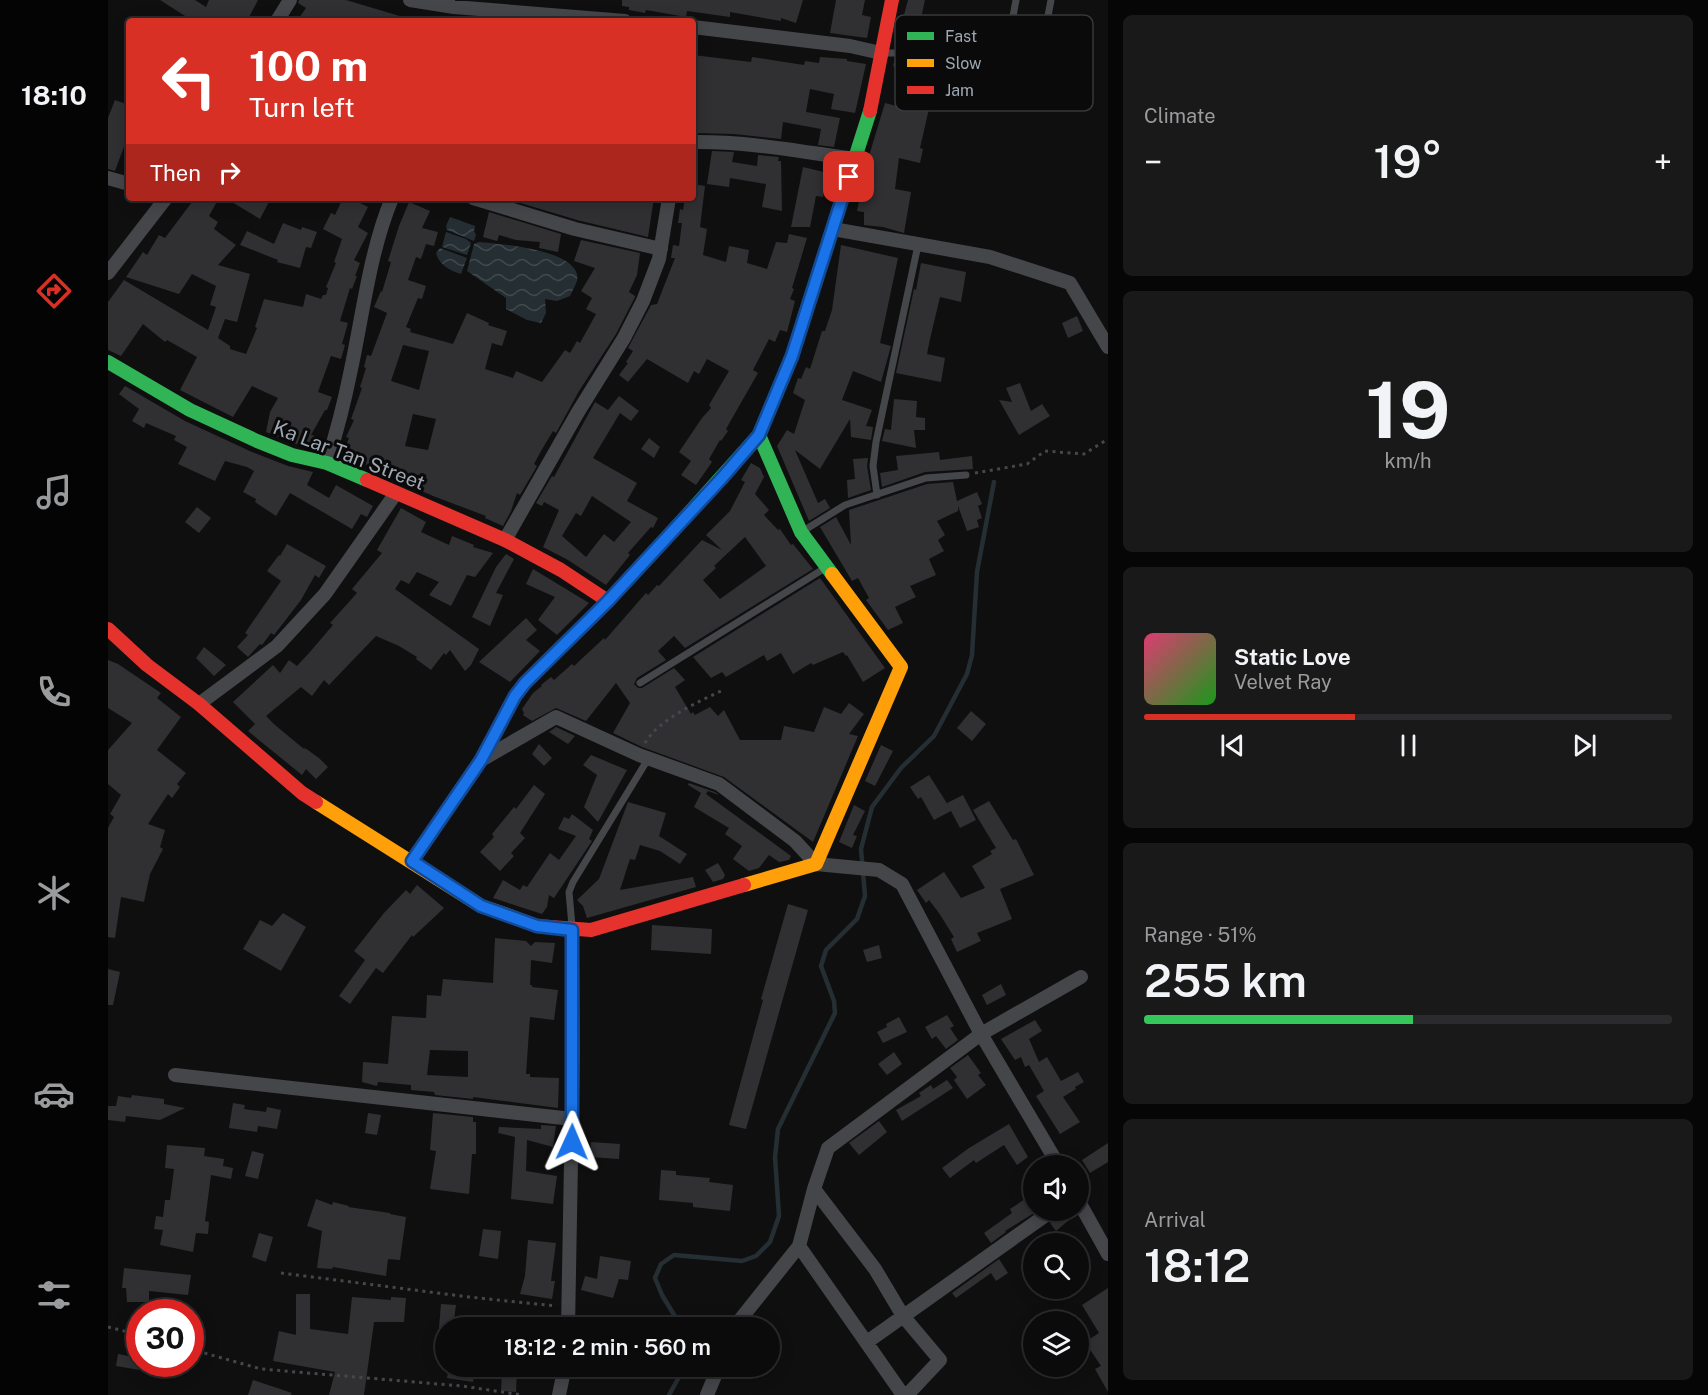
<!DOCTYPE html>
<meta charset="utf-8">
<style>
:root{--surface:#0b0b0c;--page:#19191a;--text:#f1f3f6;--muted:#9a9b9d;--line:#2b2b2d;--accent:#d93025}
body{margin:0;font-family:"Public Sans",sans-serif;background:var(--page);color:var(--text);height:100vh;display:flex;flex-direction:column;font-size:22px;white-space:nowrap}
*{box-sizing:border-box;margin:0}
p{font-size:20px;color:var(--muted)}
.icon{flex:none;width:33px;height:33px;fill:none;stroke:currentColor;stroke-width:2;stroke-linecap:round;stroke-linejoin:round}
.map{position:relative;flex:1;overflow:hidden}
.side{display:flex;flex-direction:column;gap:15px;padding:15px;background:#060607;width:600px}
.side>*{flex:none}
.hud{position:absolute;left:18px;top:18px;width:570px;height:183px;border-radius:6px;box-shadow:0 3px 15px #0003,0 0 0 2px var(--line);background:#d93025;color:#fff;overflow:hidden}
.fabs{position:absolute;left:915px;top:1155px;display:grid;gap:12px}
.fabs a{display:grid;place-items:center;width:66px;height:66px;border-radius:50%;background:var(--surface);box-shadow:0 3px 15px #0003,0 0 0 2px var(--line);font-size:30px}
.speed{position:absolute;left:18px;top:1299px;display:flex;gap:12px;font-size:30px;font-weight:700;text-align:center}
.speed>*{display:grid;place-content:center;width:78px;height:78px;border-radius:50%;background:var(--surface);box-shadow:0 3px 15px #0003,0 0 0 2px var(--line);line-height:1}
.speed .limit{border:9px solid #d22;background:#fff;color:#111}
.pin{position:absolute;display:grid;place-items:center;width:51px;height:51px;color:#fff;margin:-26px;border-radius:12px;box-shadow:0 3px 9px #0006}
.me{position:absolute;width:66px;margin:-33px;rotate:1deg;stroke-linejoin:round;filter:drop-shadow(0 0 4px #0008)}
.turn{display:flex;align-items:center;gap:21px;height:126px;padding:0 24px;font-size:27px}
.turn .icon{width:78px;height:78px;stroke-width:2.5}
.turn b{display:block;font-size:42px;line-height:51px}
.then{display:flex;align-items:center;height:57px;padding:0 24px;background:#0003;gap:12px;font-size:22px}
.big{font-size:45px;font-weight:600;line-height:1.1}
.side .widget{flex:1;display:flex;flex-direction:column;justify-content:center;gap:9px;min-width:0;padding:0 21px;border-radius:9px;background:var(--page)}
.side .dial{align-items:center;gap:0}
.dial b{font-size:78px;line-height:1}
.song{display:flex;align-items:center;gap:18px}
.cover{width:72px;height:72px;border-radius:9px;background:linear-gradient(135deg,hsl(340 70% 55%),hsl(120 70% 35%))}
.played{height:6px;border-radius:3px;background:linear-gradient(90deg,var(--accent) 40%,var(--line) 40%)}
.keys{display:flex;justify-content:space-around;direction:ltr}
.heat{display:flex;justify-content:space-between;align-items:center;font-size:33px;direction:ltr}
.charge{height:9px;border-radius:4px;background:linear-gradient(90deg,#34c759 51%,var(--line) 0)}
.trip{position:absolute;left:327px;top:1317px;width:345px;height:60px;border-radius:30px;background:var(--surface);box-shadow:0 3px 15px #0003,0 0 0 2px var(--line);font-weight:600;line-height:60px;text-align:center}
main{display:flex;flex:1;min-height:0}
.dock{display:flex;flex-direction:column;width:108px;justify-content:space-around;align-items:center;background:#040405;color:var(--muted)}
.dock .icon{width:42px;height:42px}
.dock .selected{color:var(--accent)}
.dock b{font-size:27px;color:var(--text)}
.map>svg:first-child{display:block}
.water{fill:url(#water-waves)}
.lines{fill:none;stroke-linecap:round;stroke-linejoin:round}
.stream{stroke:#252f33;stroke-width:4.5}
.building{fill:#303033;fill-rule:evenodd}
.path{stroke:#45474b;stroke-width:3;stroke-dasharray:3 4.5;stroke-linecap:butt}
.lane{stroke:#444649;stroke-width:7}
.street{stroke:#444649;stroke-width:14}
.fast{stroke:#30b455;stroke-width:14}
.slow{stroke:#ff9f0a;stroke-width:14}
.jam{stroke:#e5322d;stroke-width:14}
.route-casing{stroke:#114b97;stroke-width:15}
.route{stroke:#1a73e8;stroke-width:10}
.labels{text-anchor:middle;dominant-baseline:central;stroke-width:6;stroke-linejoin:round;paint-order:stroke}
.street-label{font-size:20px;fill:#9fa8b2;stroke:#0a0a0b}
.key{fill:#0a0a0b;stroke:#37393d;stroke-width:1.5}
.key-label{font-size:16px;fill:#9fa8b2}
</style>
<main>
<nav class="dock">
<b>18:10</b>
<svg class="icon selected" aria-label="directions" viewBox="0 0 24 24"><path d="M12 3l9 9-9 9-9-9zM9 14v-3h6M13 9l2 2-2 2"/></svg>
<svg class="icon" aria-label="music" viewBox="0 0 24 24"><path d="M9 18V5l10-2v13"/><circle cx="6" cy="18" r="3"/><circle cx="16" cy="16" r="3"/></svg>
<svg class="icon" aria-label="phone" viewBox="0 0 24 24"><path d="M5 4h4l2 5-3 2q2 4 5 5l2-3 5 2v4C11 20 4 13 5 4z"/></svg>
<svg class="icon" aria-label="climate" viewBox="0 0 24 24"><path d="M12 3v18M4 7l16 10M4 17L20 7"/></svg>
<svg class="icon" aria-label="car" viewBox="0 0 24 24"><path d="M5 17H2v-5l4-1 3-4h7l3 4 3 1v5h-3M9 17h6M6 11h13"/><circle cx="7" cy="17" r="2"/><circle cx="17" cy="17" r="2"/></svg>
<svg class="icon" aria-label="filters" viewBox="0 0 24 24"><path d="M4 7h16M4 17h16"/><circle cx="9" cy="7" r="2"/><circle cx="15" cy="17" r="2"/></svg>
</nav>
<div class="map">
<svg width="1000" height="1395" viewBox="0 0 1000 1395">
<defs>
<pattern id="water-waves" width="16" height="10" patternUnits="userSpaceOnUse" patternTransform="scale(1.5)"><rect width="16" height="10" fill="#252f33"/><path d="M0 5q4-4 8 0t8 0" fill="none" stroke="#414a4e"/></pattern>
</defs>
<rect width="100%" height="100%" fill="#0f0f10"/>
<path class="water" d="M342,217L367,226L366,231L368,235L366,241L339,230L338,226Z
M338,232L358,239L363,243L359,255L334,247Z
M371,242C392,244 462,249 469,274C471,281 465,289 462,296L449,301L437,299L438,313L433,323L419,320L398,309V298L359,271L366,244Z
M332,248L359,258L353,274C343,271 331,265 328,253Z"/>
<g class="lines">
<path class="stream" d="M574,1328L554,1295L547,1278L553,1264L566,1255L634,1261L648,1256L662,1242L671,1216L667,1157L670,1129L727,1013L726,1001L713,966L718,950L749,919L757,896L753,849L764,807L793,768L826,736L859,674L864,655L869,572L886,482
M561,1395L571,1377L573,1366"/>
</g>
<path class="building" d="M52,0H87L98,7L101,0H150L139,21H85Z
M191,0H238L295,17L294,21H189L198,8L190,3Z
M514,0H695L688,23L673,18V21L622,12V17L579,11L578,17L538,10L537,13L521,10V7L514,6Z
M728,0H757L754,15L763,17L759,38L722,33Z
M800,0H817L806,50L790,47L793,37H790Z
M585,55L643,62L644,57L696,65L697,61L711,63L712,57L739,59V61L758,64L747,113L723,109L726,94L702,89L698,112L732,118L726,147L710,145L713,129L675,122L673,139L626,134L585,133Z
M787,59L825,65L819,96L822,97L820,113L812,148L815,149L812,163L791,158L787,189L803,192L796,233L775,227L756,225V212L749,211L751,200L756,201L761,170L757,169L777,103L800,109L807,74L785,66Z
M7,100L18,104L16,109L21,111V133L7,171L0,169V118Z
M604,151L626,152L624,162L649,166L650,155L671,157L670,161H673L674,211L654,207L658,184L622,178L621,187L599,184Z
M695,167L720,173L715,197L708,196L702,227H683Z
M585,184L597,186L592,227L599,229L595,255L618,262L621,246L641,250L639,263L659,269L668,242L679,243L681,234L699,238L684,288L686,289L682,299L687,301L679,332L672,330L667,342L661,339L645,370L650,373L618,429L620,431L613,441L612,440L601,459L604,462L588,485L573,475L583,461L571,452L594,418L603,408L601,405L621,371L599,359L591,374L586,371L580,383L539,359L520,382L511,375L520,363L518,362L525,351L520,348L543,305L549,304L567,258H563L565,245L571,246L574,223H570L572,209L575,210L577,198H585Z
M87,198H111L101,216L110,222L106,229L128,245L110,265L142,274L129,322L117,319L110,338L122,346V349L138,354L149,328L147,327L156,299L195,307L198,294L213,299L215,295H218L220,288L218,287L228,263L226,262L234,239L215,229L223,213L227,215L235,198H242L260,207L250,227L260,233L246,260L252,263L247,276H249L244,289L242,288L232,321L240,323L234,344L237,345L233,359L223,356L210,392L224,397L219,410H217L203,435L211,437L209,448L188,444L158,432L162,412L170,398L144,386L125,417L72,390L89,357L59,340L57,342L35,324L13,356L0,350V302L16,280L100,330L108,307L102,305L108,286L84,274L71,294L18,277L35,252L39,255L51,235L57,238Z
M117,198H163L152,219Z
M396,198H546L540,237L469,220Z
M301,202L322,211L314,228L330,232L326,246L318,244L313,259L308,257L300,280L318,286L314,299L310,298L298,327L303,329L302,332L345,344L359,313L381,323L380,325L399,331L394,346L384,343L377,369L405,378L408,371L434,382L457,350L462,353L469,341L472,343L488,314L478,309L484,298L473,291L487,268L466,261L473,240L532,253L529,275L521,292L527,296V297L508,334L471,391L448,433L445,431L433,451L426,464L429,466L412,495L409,493L403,511L395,526L377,518L378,516L325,496L270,472L271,470L234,455L241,438L238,437L246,420L243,419L254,388L252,387L258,368L256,367L259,355L263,356L279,313L266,307L273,291L274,292L283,262L280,261L291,226ZM295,345L321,351L311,390L283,381ZM305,414L328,419L320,450L297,446Z
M381,212L453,234L450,252L431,248L432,242L408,240L391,235L389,241L375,237Z
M175,223L193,230L194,227L209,232L203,248L198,247L192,268L169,262L170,260L132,245L139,231L166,244Z
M733,245L790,258L772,343L783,346L773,382L745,371L734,400L764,410L758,426L765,427L763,440L743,437L742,419L712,469L687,450L710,503L717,499L722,508L701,521L669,446L679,430L686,434L697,400L685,393L690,378L693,379L698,367L702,369L714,331H717L724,310Z
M813,263L858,272L853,302L832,297L822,339L819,354L837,358L833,382L788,373L806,289L808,290Z
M969,316L975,331L960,338L954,323Z
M912,383L923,411L934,404L942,416L911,435L891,400L904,402L898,388Z
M17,386L77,421L144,452L180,466L205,472L199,485L221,498L228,485L265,506L259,517L253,514L244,529L182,493L168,516L147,502L148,499L135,492L146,471L139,467L117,461L107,481L70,464L79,447L66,440L68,436L38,423L36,428L24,421L31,409L11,394Z
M511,396L531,411L523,421L512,413L485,458L529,483L519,501L550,518L545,528L543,527L520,553L522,555L498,585L460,560L435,547L451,510L436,502L434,506L428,503L444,476L446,477L487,402L500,410ZM484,496L523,522L506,542L496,534L478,557L454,536L468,513L473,516Z
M786,399L809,401L808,417L817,418V430H806L808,448L774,441L777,429L783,430Z
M541,438L552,447L546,458L533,449Z
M831,452L832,460L864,456L865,469L817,472L774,487L772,473L790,470L788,456Z
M760,458L759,466L763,490L740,498L739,480L747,479L745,459Z
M643,463L652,468L656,477L647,494L661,510L656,515L670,530L672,529L683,545L685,544L705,569L577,648L566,636L550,651L558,660L529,678L526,684L530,688H534L566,668L577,680L567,687L583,714L585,712L587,715L602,707L610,716L616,710L632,740H673L676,726L706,732L716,707L733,714L741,703L756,714L741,734L750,736L705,842L616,777L534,747L505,733L522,703L508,683L478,721L448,708L424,721L415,715L416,713L414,709L425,693L434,686L433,685L443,677L446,680L464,664L466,666L496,638L497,640L538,593L540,595L549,585L551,586L594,540L614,550L598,535L622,511L637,482L633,480ZM637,537L658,566L612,599L595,580L608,568L606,566Z
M845,482L849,501L869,492L874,504L870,506L874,518L869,520L871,527L859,531L850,506V511L829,521L837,535L830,540L836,551L821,559L828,575L802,586L808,597L787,607L795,623L780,630L758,600L761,598L750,578L744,581L712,527L728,517L743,545L741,510L819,484Z
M89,507L103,518L91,533L77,522Z
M293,508L318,522L313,532L341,545L344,536L366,545L365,547L385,553L367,577L359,575L343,606L321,595L331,582L309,572L301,584L293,580L287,589L371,649L363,665L357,671L342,650L338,655L336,653L323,670L308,659L309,657L291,646L268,636L221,685L216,680L204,696L193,687L158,716L167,725L196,749L197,748L211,758L220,767L208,779L198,769L194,775L140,731L147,724L125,702L165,665L172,673L181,660L189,666L201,653L225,625L222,623L249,593L244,589L274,553L269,550Z
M179,544L218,566L211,578L207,575L193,600L166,635L163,633L154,645L152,644L140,657L129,647L140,635L137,633L173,581L159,571L171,555L172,556Z
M398,554L406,559L388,593L395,595L382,626L364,617L388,567Z
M425,569L481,603L449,635L430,620L447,597L418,584Z
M712,578L777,668L755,682L739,655L738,656L735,652L705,665L703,663L685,674L673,653L659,661L656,655L618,677L614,672L603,678L585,657Z
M418,618L429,630L418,640L432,651L402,682L371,662Z
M96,647L118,665L106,676L88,658Z
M0,660L10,664L53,693L49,698L73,717L49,750L78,773L69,784L72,787L64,798L60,794L40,824L57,830L52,847L55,849L42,874L36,902L13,897L7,938L0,937V828L6,817L2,814L13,795L0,784V750L24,723L0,708Z
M863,711L878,724L864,741L849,728Z
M448,727L467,736L460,744L441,732Z
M431,744L444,758L436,766L424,754Z
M773,745L785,751L767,786L757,781Z
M483,755L519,770L490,822L476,807L489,775L475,765Z
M821,775L840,805L839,803L855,795L868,820L852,828L843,811L826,820L813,797L810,799L802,787Z
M581,783L607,792L611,795L600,791L598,794L683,856L681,860L671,862L661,855L651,868L641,871L625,859L634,846L617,834L621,828L586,807L593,793L580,785Z
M426,785L437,794L412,833L417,838L403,853L406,856L392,871L372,852L386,837L384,834L406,807L408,809Z
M881,801L905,840L908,839L926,875L892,889L904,919L869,933L873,941L849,952L843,939L846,937L831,913L821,900L818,903L809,890L836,872L853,898L877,888L864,866L884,854L882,851L888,848L865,810Z
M520,802L558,813L551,836L579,854L572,864L552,851L532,845L527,860L522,859L512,890L585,877L588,887L479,918L475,906L469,900L491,879Z
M746,805L757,811L745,835L749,836L744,848L731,842Z
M464,814L485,830L481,839L484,841L446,898L441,895L439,907L434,914L385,898L395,880L412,890L415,885L419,887L442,853L451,860L468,836L450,829L456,817L461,819Z
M610,863L617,875L615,879L605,882L597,870Z
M309,885L336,908L305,937L304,935L275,973L268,968L242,1004L231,996L257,960L246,951L276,913L298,890L302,894Z
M680,904L700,910L638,1129L621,1125L655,1000L653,999Z
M175,913L198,927L173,971L135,949L152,920L164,926Z
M544,925L604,929L603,954L543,950Z
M387,938L418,941L423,946L427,942L447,943L444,963L423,960L422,985H424V987L450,990L446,1020L422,1017L418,1074H422V1077L451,1078L450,1108L365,1097V1099L327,1095L326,1092L303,1090V1085L270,1082L269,1086L254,1082L255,1062L280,1064L284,1016L318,1018L319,995L333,996L335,979L385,983ZM322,1050L360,1051V1077L319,1075Z
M771,945L774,958L759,962L755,950Z
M0,969L12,972L5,1005H0Z
M893,984L898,995L879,1005L874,995Z
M839,1015L846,1026L842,1028L850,1040L838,1049L828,1036L824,1039L817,1027Z
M791,1017L799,1032L775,1043L769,1032L779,1027L778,1024Z
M927,1020L934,1031L921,1039L931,1062L939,1057L953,1081L970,1072L976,1082L967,1087L968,1089L955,1097L972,1122L952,1134L928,1096L936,1091L921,1065L917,1067L913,1057L907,1060L893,1039Z
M786,1052L794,1064L779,1075L770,1064Z
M860,1055L873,1073L870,1075L878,1085L859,1099L846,1080L849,1077L842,1068Z
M839,1080L845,1088L794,1121L788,1110L813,1096L811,1093L823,1085L825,1089Z
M24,1095L56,1099V1104L77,1108L52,1120L18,1116L17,1122L0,1120V1106H8L10,1096L23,1098Z
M125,1103L137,1105L136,1109L158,1112L159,1107L173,1110L169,1129L150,1126L149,1132L121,1128Z
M260,1113L273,1115L269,1135L257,1133Z
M325,1113L365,1117V1122H368V1154H364L361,1194L322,1189L328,1151L322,1150Z
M771,1121L779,1132L751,1155L741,1143Z
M901,1124L920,1157L909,1165L896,1145L868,1163L866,1160L842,1178L834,1168L861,1148Z
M433,1125L448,1126L445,1147L419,1140L418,1171L449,1176L445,1204L403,1199L407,1137L390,1133L391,1127L433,1129Z
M483,1142L512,1144L511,1159L482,1157Z
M1000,1143V1162L982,1173L974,1160Z
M59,1145L97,1148L96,1156L116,1159L115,1166L125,1168L123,1179L103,1175L97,1221L101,1222L100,1234L88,1233L85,1252L52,1245L55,1230L46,1229L48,1216L55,1217L57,1200H62L66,1169L57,1168Z
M144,1151L156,1154L150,1179L137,1176Z
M553,1170L568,1171V1175L602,1178L601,1182L625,1185L622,1211L585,1207V1203L551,1200Z
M926,1193V1213L897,1231L898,1232L883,1243L876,1233L904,1213L902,1209Z
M208,1199L224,1205L225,1202L241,1206L240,1207L282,1213V1214L298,1217L292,1260L280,1259L278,1276L225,1267L224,1269L209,1268L214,1231L199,1226Z
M954,1211L961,1220L948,1231L942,1223L951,1217Z
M375,1229L393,1231L390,1259L371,1256Z
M151,1233L165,1237L158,1262L144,1257Z
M420,1240L448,1243L443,1281H447L444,1299L412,1294L417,1276Z
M492,1256L523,1261L520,1280L511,1279L505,1298L473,1290L477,1276L489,1279Z
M891,1259L900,1273L888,1281L883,1273L848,1298L844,1293Z
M16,1268L83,1275L80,1295L41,1291V1302H19L18,1288H14Z
M1000,1288V1392L987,1369L993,1366L977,1342L991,1333L974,1305Z
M188,1294H202V1329L240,1334L244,1297L283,1300V1297L298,1298L296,1322H266L256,1395H221L227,1372L165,1361L171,1331L188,1335Z
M333,1304L348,1305L345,1328H331Z
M10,1354L32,1358V1370L8,1366Z
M341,1366H368L365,1382L339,1378Z
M394,1369L409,1370L408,1392L393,1391Z
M145,1380L184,1393L183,1395H140Z"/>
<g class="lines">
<path class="path" d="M867,473L919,464L937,451L976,454L1000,439
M537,743C551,719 590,702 615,690
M173,1273L361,1297L448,1306
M0,1327L32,1335
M82,1349L153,1369L354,1386L414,1395"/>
<path class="lane" d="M775,53H793L842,63L879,67L922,39L940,16L943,0
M898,55L908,0
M769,495L765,466L768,442L810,245
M695,531L737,505L818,478L858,475
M532,683L717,568
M464,926L461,892L465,882L540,759"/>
<path class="street" d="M302,0L346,7L517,21
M169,21L182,0
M585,27L742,46L773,53
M585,142C639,141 694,152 747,159
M0,178L21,184
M365,198L467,229L553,249
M725,229L882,257L962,283L1000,347
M0,273L58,198
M219,463C228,434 236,404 242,374C255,315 261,254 284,198
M397,540L470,412L516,338L535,301L551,259L561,198
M91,704L169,646L217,594L288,493
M375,759L448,717L531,755L611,784L687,841L708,864L771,870L794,884L873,1034L951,1166
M67,1075L464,1119
M706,1189L767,1269L795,1316L832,1360L799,1395
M970,1200L1000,1254
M691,1246L795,1395
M460,1328L465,1050L464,930
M628,1328L631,1321L691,1246L706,1189L720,1148L873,1034L973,977
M759,1342L945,1210
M451,1395L457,1366
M599,1395L611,1366"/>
<path class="fast" d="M0,362L82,410L149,441L184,455L219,463L259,480
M651,435L693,532L724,574
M563,533L651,435L684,356L762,111"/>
<path class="slow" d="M208,802L373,906L402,916
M636,885L708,864L793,667L724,574"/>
<path class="jam" d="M762,111L784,0
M259,480L397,540L453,570L500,601
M0,629L39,665L91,704L194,793L208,802
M304,861L373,760L407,696L417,683L500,601L563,533
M402,916L429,926L483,930L636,885"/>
</g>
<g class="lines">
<defs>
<path id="route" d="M464,1142V930L429,926L373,906L304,861L373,760L407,696L417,683L500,601L613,479L651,435L684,356L741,177"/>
</defs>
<use href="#route" class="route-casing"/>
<use href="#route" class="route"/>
</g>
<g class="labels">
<g class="street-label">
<text transform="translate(241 455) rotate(21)">Ka Lar Tan Street</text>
</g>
</g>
<rect x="787" y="15" width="198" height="96" rx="9" class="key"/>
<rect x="799" y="32" width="27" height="8" fill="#30b455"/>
<rect x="799" y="59" width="27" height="8" fill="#ff9f0a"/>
<rect x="799" y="86" width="27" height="8" fill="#e5322d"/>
<g class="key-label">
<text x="837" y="42">Fast</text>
<text x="837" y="69">Slow</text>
<text x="837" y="96">Jam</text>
</g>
</svg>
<div class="fabs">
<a><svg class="icon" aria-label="sound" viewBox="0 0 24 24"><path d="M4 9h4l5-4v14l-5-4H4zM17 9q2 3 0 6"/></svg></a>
<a><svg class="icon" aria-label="search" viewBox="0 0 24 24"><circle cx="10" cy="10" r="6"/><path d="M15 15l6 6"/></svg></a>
<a><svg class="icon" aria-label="layers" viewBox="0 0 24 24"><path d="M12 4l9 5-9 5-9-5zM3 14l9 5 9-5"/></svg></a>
</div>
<div class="speed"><div class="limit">30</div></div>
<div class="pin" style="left:741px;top:177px;background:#d93025"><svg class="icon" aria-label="arrive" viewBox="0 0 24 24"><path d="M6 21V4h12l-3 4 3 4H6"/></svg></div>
<svg class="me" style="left:464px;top:1142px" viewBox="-20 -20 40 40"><path d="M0-17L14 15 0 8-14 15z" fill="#1a73e8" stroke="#fff" stroke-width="4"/></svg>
<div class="trip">18:12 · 2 min · 560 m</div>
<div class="hud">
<div class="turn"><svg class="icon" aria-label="left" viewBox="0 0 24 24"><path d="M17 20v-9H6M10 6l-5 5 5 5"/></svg><div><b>100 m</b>Turn left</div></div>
<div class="then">Then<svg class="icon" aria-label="right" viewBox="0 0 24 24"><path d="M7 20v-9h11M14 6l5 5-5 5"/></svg></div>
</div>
</div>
<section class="side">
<div class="widget"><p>Climate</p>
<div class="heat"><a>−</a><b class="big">19°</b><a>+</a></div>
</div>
<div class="widget dial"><b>19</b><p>km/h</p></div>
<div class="widget">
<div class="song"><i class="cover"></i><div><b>Static Love</b><p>Velvet Ray</p></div></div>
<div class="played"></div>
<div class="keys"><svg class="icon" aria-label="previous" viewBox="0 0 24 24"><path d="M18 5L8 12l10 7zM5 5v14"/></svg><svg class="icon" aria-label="pause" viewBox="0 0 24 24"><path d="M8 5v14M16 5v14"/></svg><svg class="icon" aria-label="next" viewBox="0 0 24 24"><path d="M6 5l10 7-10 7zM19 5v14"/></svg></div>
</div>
<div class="widget"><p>Range · 51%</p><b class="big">255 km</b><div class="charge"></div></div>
<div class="widget"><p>Arrival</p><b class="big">18:12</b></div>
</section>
</main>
